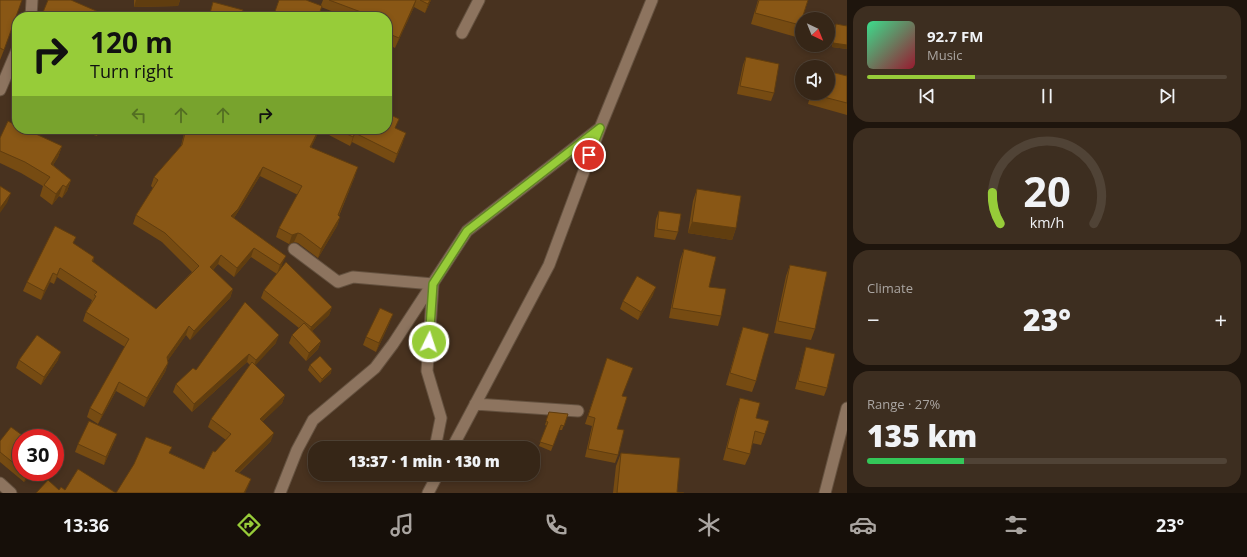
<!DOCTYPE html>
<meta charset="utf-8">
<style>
:root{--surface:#362617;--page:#3d2e20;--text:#f1f3f6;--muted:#aaa5a1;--line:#504336;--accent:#97cc39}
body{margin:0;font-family:"Open Sans",sans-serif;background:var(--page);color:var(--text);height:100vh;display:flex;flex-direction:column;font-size:15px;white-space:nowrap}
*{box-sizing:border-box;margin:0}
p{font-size:13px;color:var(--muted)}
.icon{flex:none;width:22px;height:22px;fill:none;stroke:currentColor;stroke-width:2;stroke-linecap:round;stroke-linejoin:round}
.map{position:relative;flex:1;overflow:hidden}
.side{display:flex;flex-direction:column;gap:6px;padding:6px;background:#1e150d;width:400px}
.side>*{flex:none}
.hud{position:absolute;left:12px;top:12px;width:380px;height:122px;border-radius:16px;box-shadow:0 2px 6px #0003,0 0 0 1px var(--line);background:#97cc39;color:#111;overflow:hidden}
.needle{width:26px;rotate:137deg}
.controls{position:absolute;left:795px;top:12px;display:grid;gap:8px}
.controls a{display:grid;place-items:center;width:40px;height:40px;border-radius:50%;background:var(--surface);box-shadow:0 2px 6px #0003,0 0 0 1px var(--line);font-size:20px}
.speed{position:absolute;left:12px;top:429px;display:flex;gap:8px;font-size:20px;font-weight:700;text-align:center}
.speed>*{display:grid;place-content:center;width:52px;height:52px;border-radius:50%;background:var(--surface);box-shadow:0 2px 6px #0003,0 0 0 1px var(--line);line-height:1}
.speed .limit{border:6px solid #d22;background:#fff;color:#111}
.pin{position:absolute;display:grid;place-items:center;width:34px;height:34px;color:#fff;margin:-17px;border:2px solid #fff;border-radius:50%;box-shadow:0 1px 4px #0007}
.me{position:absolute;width:44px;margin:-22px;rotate:4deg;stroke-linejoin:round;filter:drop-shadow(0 0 3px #0008)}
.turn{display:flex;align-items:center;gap:14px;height:84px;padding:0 12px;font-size:18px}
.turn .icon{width:52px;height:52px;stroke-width:2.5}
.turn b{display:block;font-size:28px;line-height:34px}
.lanes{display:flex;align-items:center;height:38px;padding:0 12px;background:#0003;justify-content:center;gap:20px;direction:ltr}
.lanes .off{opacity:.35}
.big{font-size:30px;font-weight:800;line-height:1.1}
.side .widget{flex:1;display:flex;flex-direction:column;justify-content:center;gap:6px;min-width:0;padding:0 14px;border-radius:16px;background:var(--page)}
.side .dial{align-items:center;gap:0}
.dial svg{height:104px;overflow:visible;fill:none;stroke:var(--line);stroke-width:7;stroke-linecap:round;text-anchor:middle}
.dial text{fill:var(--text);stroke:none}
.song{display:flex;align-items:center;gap:12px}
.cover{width:48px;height:48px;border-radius:6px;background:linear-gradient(135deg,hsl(150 70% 55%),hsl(350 70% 35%))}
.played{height:4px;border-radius:2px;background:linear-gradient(90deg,var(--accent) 30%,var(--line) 30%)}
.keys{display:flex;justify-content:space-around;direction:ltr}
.heat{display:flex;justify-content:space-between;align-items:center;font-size:22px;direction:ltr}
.charge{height:6px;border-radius:3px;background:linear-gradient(90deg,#34c759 27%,var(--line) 0)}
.trip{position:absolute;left:308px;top:441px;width:232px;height:40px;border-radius:16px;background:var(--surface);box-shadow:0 2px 6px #0003,0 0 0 1px var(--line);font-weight:800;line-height:40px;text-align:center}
.menu{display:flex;height:64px;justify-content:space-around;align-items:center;background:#160f09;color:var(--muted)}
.menu .icon{width:28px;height:28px}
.menu .active{color:var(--accent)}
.menu b{font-size:18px;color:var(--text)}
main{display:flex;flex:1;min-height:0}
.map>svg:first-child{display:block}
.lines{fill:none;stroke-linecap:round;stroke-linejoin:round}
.minor-casing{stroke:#64513f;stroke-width:13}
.minor{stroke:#8d745f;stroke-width:11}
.wall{fill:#764b12}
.shaded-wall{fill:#603d0f}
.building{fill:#895715;stroke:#603d0f}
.route-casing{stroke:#628525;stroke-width:10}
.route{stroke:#97cc39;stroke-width:7}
</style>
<main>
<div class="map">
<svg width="847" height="493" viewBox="0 0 847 493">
<rect width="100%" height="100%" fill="#48321f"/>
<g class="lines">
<defs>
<path id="minor" d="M31,17L32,0
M462,33L479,0
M0,90L17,50
M294,249L338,282L353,277L433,284L427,371L441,418L435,448
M475,404L578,411
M452,448L549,265L600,128L652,0
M0,483L11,493
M280,493L297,450L313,420L375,368L393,344L467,231L600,128
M428,493L438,474
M825,493L847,408"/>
</defs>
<use href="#minor" class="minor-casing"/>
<use href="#minor" class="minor"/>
</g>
<path class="wall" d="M0,0L4,50L0,60Z
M134,0H180L178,6L134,7Z
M323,0H431L425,13L414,7L395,48L387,44V17H347L321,7V5Z
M758,0H808L800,25L796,37L751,24Z
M836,24L847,26V49L832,47L835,28Z
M746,57L774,93L771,101L737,94L743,65Z
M835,73L847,76V115L808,104L811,93H828Z
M17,90V97L15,96Z
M396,128L403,142L394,163L352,142L350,146L327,134L329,129H387Z
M74,129H100L97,136Z
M185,129H320L311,147L355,176L339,216L340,217L337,226L318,258L298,243L294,242L289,244L276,237L279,228L298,195L260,176L234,218L282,265L277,274L251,257L234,277L218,264L213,270L233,289L230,298L190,340L186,335L168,360V363L165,372L144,407L116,391L98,424L87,417L90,408L125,347L83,321L86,312L91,303L92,300L57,277L54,284L50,282L41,300L23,291L27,282L74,244L94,257L93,262L156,309L192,272L162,242L133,224L136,215L153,188L151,186L154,177L181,146Z
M0,138L62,146L58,157L53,165L71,180L67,191L62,198L59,196L52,205L40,196L43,186L21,173L0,163Z
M697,189L736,228L732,240L688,233L693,201Z
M659,211L678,232L675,240L654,237L656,219Z
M684,249L709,287L721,316L718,326L669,318L680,260Z
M790,265L815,329L811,340L774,333L786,276Z
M264,290L332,307L329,315L312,331L321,341L318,349L306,361L289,343L292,335L299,328L261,298Z
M653,295L638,320L620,309L623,301Z
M390,322L376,352L363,345L366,337Z
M743,327L756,381L752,392L726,385L739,339Z
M276,343L255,365L285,395L282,403L262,422L271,441L239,473L251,479L245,493L170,453L204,469L215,452L226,440L208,427L211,419L250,365L247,362L192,412L173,392L176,384L196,370Z
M806,347L827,388L824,396L795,389L804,355Z
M607,358L622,396L617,429L618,455L615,463L585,457L592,426L585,424Z
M19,360H58L41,385L16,368Z
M310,365L331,373L320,383L308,370Z
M740,398L756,418L765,434L761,445L752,443L750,454L745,465L723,460L736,409Z
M549,412L568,414L562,430H559L551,451L539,446L547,426L545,425Z
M117,434L114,442L104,465L75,452L78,444Z
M21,438V472H33L24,482L0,462V441Z
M621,453L677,492L684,493H613L616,466Z"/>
<path class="shaded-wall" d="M136,0H180L178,6L134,7Z
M416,0L414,7L395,48L399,38Z
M430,0H431L425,13L428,4Z
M833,43L847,45V49L832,47Z
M319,129H320L307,156L310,147Z
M355,133L352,142L350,146L353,137Z
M406,133L403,142L394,163L397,154Z
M62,146L58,157L47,175L51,164Z
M263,167L260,176L234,218L231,216Z
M358,167L355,176L335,224L338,215Z
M71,180L67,191L62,198L66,187Z
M63,185L59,196L52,205L56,194Z
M11,193L7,203L0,213V208Z
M340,217L337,226L318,258L321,249Z
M692,222L736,228L732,240L688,233Z
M298,233L294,242L289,244L292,235Z
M254,248L251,257L234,277L237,268Z
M221,255L218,264L207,276L210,267Z
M286,256L282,265L277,274L280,265Z
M60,268L57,277L54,284L57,275Z
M53,273L50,282L41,300L44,291Z
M656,287L653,295L638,320L641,312Z
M233,289L230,298L190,340L194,331Z
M332,307L329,315L308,335L311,327Z
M393,314L390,322L376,352L379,343Z
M189,326L186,335L164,366L167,357Z
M279,335L276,343L253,368L256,360Z
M321,341L318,349L306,361L309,353Z
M61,352L58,360L41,385L44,377Z
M249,354L247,362L192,412L194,404Z
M168,363L165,372L144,407L147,398Z
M332,369L331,373L320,383L322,379Z
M119,382L116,391L98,424L102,415Z
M285,395L282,403L257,427L260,419Z
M274,433L271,441L232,479L235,471Z
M117,434L114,442L104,465L106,457Z
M29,472H33L24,482L27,474Z
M251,479L248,487L245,493H244Z"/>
<path class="building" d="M0,0H22L4,50L0,48Z
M48,0H71L101,13L100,16L103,17H41Z
M279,0H306L322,6L318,17H273Z
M329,0H416L399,38L387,33V17H358L361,12Z
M420,0H430L428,4Z
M759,0H808L800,25L755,13Z
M213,2L243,10L242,14L249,17H209Z
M836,24L847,26V45L833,43Z
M746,57L779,64L774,93L740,86Z
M387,72L390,73L387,80Z
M835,73L847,76V103L812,94V93H828V82L832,83Z
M387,113L399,119L395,128L406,133L397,154L355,133L353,137L337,129H387Z
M8,121L17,126V129H25L62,146L51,164L71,180L66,187L63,185L56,194L44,185L50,177L25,162L0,151V138Z
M186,129H319L310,147L358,167L338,215L340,217L321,249L301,234L298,233L292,235L279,228L302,186L263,167L238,209L231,216L286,256L280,265L254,248L237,268L221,255L210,267L233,289L194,331L189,326L167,357L168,363L147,398L119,382L102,415L90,408L129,339L86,312L96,296L94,295L97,292L60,268L57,275L53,273L44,291L27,282L55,226L76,237L73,243L94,257L92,261L156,309L199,266L165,233L136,215L158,180L154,177L182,145Z
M0,186L11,193L0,208Z
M697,189L741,196L736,228L692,222Z
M659,211L681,214L678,232L657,229Z
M684,249L716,257L709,287L726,289L721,316L672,308Z
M286,262L332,307L311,327L264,290Z
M790,265L827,272L815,329L778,321Z
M637,276L656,287L641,312L623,301Z
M245,302L279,335L256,360L249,354L194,404L176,384L193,368L196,370Z
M380,308L393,314L379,343L366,337Z
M304,323L321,341L309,353L292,335Z
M743,327L769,334L756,381L730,373Z
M37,335L61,352L44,377L19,360Z
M806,347L835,354L827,388L798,381Z
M320,356L332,369L322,379L310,365Z
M607,358L633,368L622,396L627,397L617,429L624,430L618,455L588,449L595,418L588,416Z
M252,362L285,395L260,419L274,433L235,471L251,479L244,493H116L134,464L146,437L172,447L169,453L204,469L213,451L215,452L231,434L211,419Z
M740,398L760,403L756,418L769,421L765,434L755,431L750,454L727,448Z
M549,412L568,414L564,426L561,425L553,446L540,442L548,422L546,421Z
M89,421L117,434L106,457L78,444Z
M11,427L26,438H21V469L0,452V441Z
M621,453L680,458L677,492L684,493H617Z
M78,469L116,493H36L48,480L59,490L61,487L65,490Z
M25,472H29L27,474Z"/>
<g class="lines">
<defs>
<path id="route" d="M429,342L433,284L467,231L600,128L589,155"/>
</defs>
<use href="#route" class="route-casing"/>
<use href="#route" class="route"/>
</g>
</svg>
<div class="controls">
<a><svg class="needle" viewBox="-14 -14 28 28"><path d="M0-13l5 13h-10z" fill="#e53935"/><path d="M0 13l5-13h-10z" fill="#aaa5a1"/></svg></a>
<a><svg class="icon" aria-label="sound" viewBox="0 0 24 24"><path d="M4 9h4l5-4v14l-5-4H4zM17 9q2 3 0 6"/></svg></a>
</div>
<div class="speed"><div class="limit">30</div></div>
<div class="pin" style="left:589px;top:155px;background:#d93025"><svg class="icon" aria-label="arrive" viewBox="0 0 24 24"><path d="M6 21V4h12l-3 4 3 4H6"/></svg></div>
<svg class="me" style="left:429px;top:342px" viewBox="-20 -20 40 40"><circle r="17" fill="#97cc39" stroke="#fff" stroke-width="3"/><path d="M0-11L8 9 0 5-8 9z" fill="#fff"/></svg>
<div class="trip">13:37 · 1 min · 130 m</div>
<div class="hud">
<div class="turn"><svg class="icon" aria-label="right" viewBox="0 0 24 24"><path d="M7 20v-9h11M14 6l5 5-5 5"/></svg><div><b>120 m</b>Turn right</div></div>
<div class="lanes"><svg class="icon off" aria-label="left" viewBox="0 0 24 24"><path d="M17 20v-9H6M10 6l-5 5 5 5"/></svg><svg class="icon off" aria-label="ahead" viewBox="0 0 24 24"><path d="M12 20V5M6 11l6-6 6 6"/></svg><svg class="icon off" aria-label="ahead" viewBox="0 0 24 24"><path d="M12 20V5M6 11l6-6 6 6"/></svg><svg class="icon" aria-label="right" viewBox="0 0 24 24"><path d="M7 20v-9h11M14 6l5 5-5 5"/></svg></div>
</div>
</div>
<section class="side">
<div class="widget">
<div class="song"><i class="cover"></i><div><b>92.7 FM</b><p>Music</p></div></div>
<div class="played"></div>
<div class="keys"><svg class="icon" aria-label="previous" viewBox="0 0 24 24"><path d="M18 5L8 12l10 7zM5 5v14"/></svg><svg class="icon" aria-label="pause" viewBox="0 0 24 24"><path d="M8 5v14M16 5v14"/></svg><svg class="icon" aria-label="next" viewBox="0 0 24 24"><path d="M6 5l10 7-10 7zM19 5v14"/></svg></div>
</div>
<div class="widget dial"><svg viewBox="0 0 100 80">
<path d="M14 69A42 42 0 1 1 86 69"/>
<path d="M14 69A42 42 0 0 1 8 45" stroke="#97cc39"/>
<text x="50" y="56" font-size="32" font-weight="700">20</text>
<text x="50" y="72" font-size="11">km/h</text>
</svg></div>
<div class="widget"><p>Climate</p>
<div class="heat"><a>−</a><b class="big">23°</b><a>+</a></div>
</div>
<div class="widget"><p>Range · 27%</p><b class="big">135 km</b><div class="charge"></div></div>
</section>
</main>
<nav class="menu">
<b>13:36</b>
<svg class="icon active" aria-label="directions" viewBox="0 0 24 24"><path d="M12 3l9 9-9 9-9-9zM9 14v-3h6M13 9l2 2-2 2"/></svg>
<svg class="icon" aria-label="music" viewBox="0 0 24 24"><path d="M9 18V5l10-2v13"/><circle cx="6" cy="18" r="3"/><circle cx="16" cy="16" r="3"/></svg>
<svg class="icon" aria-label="phone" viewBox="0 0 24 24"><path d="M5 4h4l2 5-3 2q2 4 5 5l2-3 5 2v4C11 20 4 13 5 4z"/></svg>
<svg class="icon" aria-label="climate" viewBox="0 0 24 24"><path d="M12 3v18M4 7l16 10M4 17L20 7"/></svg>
<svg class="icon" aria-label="car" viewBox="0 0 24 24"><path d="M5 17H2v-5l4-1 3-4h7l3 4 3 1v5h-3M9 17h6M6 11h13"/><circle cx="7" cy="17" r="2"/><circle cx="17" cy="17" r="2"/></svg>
<svg class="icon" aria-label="filters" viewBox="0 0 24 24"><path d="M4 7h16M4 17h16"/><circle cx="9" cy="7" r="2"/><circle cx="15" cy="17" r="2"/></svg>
<b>23°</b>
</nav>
